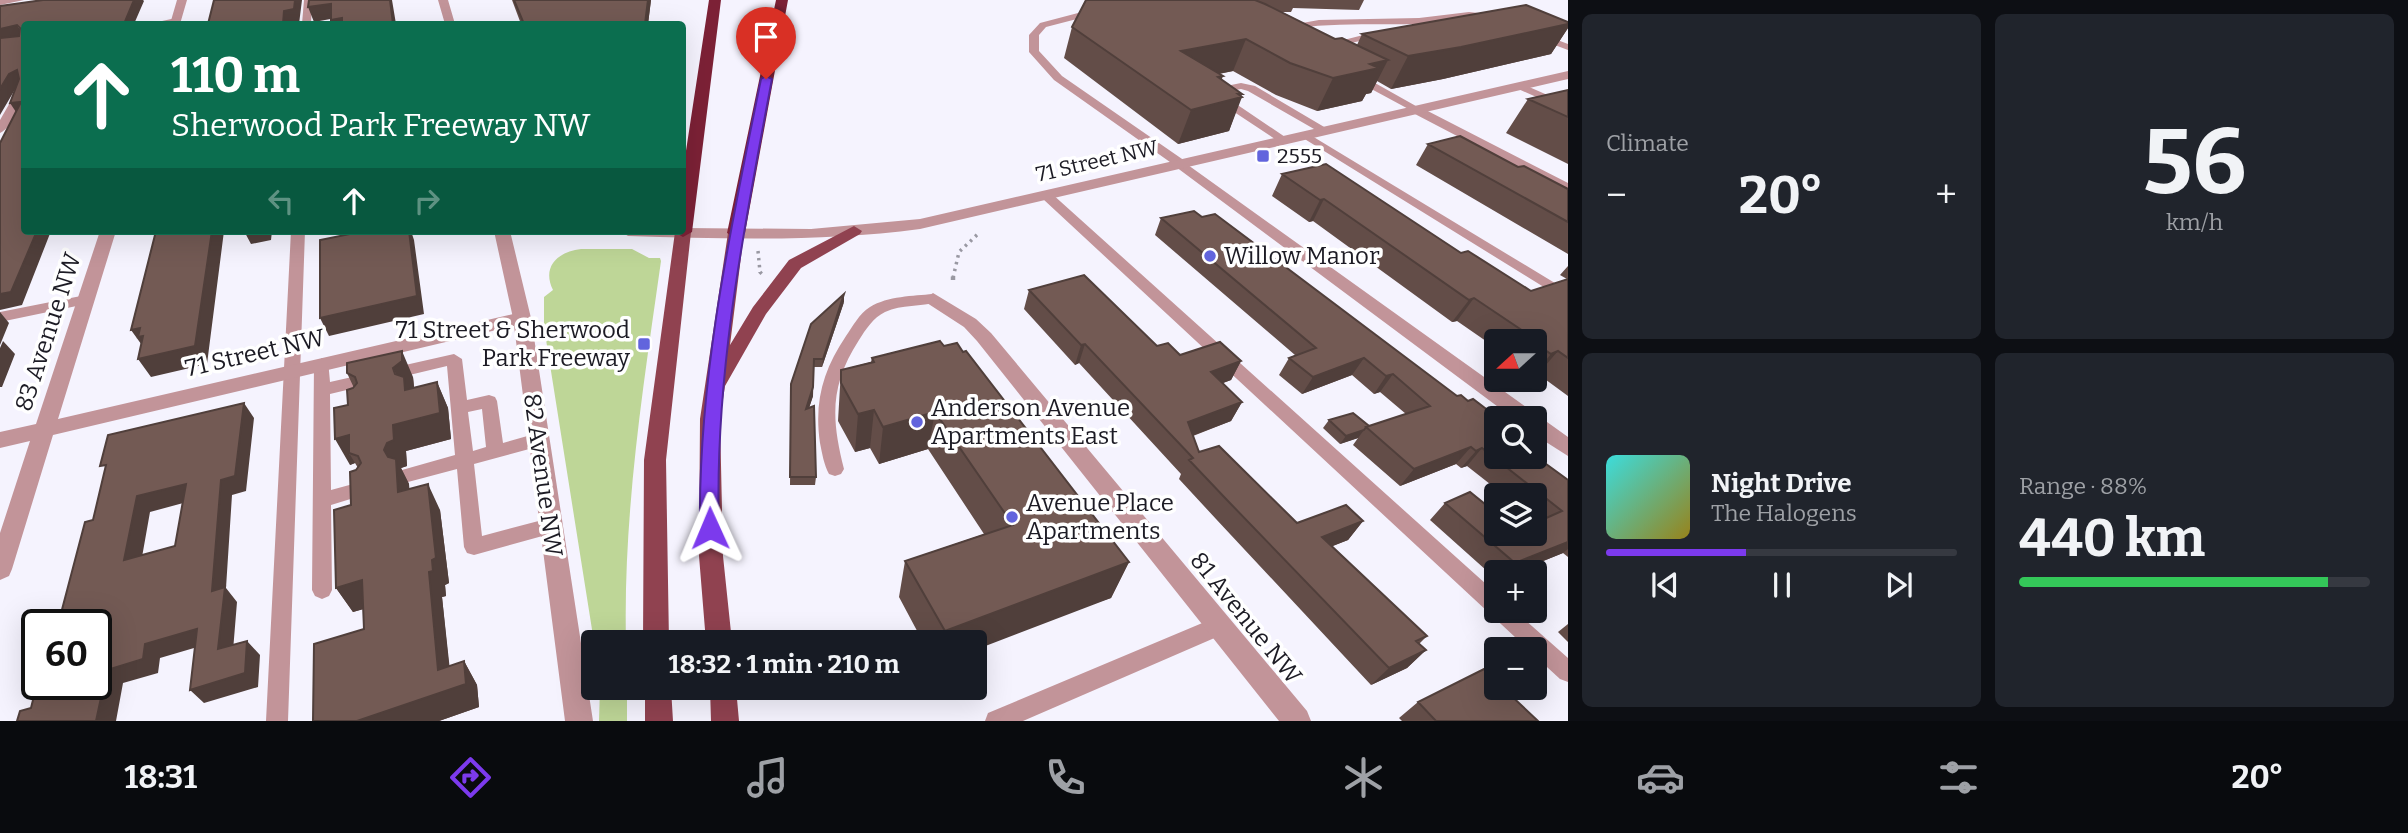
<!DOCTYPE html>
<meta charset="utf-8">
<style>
:root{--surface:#171b24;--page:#20242c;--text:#f1f3f6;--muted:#9ea1a6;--line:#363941;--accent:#7c3aed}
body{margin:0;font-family:Bitter,serif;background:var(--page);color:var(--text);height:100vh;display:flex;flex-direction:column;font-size:26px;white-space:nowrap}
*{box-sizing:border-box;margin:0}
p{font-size:23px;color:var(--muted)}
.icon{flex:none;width:38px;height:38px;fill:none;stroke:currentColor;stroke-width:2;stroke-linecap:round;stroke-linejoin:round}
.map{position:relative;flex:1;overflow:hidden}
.panel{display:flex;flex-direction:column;gap:14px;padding:14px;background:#0d0f14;width:840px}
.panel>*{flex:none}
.banner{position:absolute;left:21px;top:21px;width:665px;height:214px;border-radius:7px;box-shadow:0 7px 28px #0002;background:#0b6e4f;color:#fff;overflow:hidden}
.needle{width:46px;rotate:249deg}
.fabs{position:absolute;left:1484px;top:329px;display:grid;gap:14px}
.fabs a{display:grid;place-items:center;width:63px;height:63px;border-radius:7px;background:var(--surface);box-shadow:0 7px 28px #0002;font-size:35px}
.speed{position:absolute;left:21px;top:609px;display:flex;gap:14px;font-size:35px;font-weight:700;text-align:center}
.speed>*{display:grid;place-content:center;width:91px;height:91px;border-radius:50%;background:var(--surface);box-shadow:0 7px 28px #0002;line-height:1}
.speed .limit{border:4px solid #111;border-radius:10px;background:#fff;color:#111}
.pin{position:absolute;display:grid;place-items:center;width:60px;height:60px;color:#fff;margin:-72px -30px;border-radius:50% 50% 50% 0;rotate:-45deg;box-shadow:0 0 7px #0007}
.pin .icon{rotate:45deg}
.me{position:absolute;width:77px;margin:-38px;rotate:359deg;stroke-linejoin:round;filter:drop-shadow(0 0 5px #0008)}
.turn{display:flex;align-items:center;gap:24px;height:147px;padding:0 35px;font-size:32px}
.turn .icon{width:91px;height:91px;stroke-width:2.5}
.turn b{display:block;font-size:49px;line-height:60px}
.lanes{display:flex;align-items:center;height:66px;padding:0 35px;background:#0003;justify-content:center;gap:35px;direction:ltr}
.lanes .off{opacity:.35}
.big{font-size:52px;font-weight:700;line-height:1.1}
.panel .card{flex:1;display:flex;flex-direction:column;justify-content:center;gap:10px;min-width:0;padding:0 24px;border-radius:10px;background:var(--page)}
.panel .dial{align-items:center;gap:0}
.dial b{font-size:91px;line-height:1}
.song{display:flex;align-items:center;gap:21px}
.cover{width:84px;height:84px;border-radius:10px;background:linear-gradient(135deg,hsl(180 70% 55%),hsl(50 70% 35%))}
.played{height:7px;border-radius:4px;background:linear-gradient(90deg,var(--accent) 40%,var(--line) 40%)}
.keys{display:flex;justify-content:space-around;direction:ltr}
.heat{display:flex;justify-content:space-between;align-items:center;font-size:38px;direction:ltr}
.charge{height:10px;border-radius:5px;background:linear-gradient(90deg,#34c759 88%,var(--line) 0)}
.panel .tiles{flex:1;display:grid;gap:14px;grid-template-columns:repeat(2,1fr)}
.trip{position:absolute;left:581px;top:630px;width:406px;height:70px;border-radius:7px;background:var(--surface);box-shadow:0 7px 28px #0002;font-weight:700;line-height:70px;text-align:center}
.tab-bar{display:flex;height:112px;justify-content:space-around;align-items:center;background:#090b0e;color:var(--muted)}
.tab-bar .icon{width:49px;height:49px}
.tab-bar .selected{color:var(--accent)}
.tab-bar b{font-size:32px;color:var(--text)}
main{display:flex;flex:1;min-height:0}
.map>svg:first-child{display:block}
.green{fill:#bed697}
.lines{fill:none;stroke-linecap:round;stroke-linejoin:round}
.path-far1{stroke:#9998a2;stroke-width:3.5;stroke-dasharray:2.5 4.5;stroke-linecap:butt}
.path{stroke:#9998a2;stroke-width:4.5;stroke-dasharray:3.5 5;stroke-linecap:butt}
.service{fill:#c29499;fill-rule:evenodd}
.minor{fill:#c29499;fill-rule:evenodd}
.tertiary{fill:#c29499;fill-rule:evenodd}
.primary{fill:#904250;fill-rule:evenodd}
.motorway{fill:#7c2136;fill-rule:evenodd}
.wall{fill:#634d48}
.shaded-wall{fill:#503f3b}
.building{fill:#735a54;stroke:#503f3b;stroke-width:2;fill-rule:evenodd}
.route{fill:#7c3aed;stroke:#51269a;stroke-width:2}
.poi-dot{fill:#6264dd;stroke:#fff;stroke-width:2.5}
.labels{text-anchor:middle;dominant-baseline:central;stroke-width:7;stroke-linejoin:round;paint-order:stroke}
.far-poi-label{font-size:21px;fill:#1c1b24;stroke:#fff;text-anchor:start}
.far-street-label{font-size:21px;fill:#1c1b24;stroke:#fff}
.poi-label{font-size:24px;fill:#1c1b24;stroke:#fff;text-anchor:start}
.street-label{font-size:24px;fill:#1c1b24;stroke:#fff}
</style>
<main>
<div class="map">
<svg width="1568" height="721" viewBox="0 0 1568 721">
<rect width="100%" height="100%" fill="#f5f3fe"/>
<path class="green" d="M581,249H632L649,258H660L661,261C643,388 623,514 626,642H594L544,327V297L553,290C542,268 556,252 581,249Z
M600,688H627V721H599Z"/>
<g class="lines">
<path class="path-far1" d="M758,251L760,272L763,275
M953,278L959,252L980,232"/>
<path class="path" d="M953,280V276"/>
<path class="service" d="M304,0H312L311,24H302Z
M1097,8L1102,11L1100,13L1046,27L1039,35V51L1062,76L1185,161V167H1177L1054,80L1029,52V35L1040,23Z
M1469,12L1488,14L1503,20L1498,23C1470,15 1445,23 1417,24C1372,25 1329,22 1285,30L1280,27L1319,20L1419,18Z
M176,18L181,21L179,23L148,24Z
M1379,31L1384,34L1382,36L1329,48L1324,45Z
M1539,33L1568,44V50L1536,38L1534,36Z
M1351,74H1359L1423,110L1414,112L1351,78Z
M1241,83L1255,86L1331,131L1321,133L1248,91L1241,89L1220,93L1291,141L1281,143L1210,96L1211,89Z
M1520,83L1568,104V111L1516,88V84Z
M24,84C25,98 13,127 0,133V120L19,87Z
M1307,133L1568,291V302L1303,138V134Z
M1047,192L1051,193L1496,593V611H1515L1568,658V682L1560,679L1535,656V649H1528L1043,199L1041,196Z
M291,231H305L288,721H266Z
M933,294L940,299L938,302C921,307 902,304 885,312C873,318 866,329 859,340C830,385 831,418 844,469L841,474L835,476L829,474C824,465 822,453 820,443C814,402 823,370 846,336C853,326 859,314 870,307C888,296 913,296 933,294Z
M86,295L93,300L91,303L0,322V312Z
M454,354L462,359L467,400L489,395L495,397L497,401L503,443L538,433L544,435L547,440L544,445L474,464L482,536L550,518L557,520L559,526L557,532L474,555L467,553L464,547L457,469L408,482L402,480L399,475L402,470L455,455L447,366L330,394L331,490L364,481L370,483L373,488L370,493L331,505L332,590L329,596L322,599L315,596L312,590L314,364L322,358L328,360L330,382ZM482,409L486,447L473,451L468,412Z
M1219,616L1226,619L1229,626L1226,633L1023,721H985L988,713Z"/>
<path class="minor" d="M0,0H24L0,5Z
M177,0H187L180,24H170Z
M1418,106L1568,183V194L1413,113V107Z
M1181,160L1568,437V456L1535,435V418H1513L1176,167L1174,164L1176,161Z
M100,231H116L58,419L522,312L531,318L522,324L53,435L12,569L9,576L0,580V533L30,441L0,448V432L36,424Z
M933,293L976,319L991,333L1307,711L1311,721H1279L977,341L964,327L927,303L924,299Z"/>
<path class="tertiary" d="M438,0H448L455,24H445Z
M1568,71V79L920,229C823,242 726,239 628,236L620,231H682V228L811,229L920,219Z
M494,231H510L531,318L593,721H565L513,318Z"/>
<path class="primary" d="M854,226L862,231L860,234L801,268L766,314L725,386L720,419L723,556L732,642H706L699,556L700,419L728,233L736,228L744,233L730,345L753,307L789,260Z
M683,227L691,232L666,460L669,642H643L644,460L675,232L682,231Z
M645,688H671L673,721H645Z
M710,688H736L739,721H711Z"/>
<path class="motorway" d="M709,0H721L692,232L683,237L674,232L682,231V177Z
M776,0H788L745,233L736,238L727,233Z"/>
</g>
<path class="wall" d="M512,0H651L648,24H521Z
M1086,0H1364L1359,10L1293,8L1291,12H1282L1335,39L1357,45L1362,34L1568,22V28L1551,54L1443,79L1391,89L1377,81L1371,93L1366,94L1362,101L1317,111L1276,95L1233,71L1219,74L1221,80L1242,94L1229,131L1178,144L1064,58L1072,27Z
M1568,90V164L1506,133L1528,99Z
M1428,144L1518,167L1568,189V254L1416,165Z
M1282,174L1461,253L1531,291L1567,279L1560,275L1568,266V396L1538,374L1535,375V341H1496V348L1457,321L1452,322L1313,221L1309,222L1272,196Z
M1194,211L1496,457L1568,480V557L1563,553L1516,572H1496V579L1430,520L1445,503L1496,534H1535L1536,522L1535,521V495H1504L1467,466L1461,468L1456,464L1400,486L1353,445L1358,438L1340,444L1323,428L1329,420L1369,426L1406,414L1380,392L1374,394L1352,375L1302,394L1279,375L1289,358L1295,355L1155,235L1161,218Z
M1029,290L1157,346L1180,355L1241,361L1231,380L1223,383L1242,402L1231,421L1193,436L1199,452L1297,523L1363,521L1348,540L1332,546L1427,636L1419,644L1426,650L1407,668L1371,685L1216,519L1179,479L1181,474L1079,363L1075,365L1024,309Z
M844,302L822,367H814L813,396L809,408L816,477L815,485H790L791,384Z
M944,346L1129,562L1111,598L975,642H923L899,597L905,561L984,534L928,449L879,464L870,448L855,452L838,421L841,370L871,362L872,358Z
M347,373L413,377L414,387L413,388L437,382L448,408L451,439L406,451L407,466L401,468L409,484V489L440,510L449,583L445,585L446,596L442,597L449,666L464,661L477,685L479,707L439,721H313L364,629L363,609L353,612L336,588L351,505L356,470L358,468L355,463L350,465L348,405L354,388Z
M1568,624V642L1558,632Z
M1418,702L1538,721H1402L1399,718Z"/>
<path class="shaded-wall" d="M134,0H143L144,1L134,24H124Z
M295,0H302L299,24H283L284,11Z
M390,0H392L396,24H393Z
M648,0H651L648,24H645Z
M331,4L336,18L314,22L308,7Z
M342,18L344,24H333L331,20Z
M1568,24V28L1551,54L1443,79L1391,89L1408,56Z
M17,25L24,36L0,41V29Z
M1246,39L1233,71L1170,83L1181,51Z
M1388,60L1371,93L1366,94L1362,101L1317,111L1333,78L1370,64Z
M17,70L24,81L17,86L0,115V89L9,74Z
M1223,76L1212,104L1238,94H1242L1240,98L1242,97L1229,131L1178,144L1191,110L1218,77Z
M21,102L18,115L10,103Z
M1324,199L1313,221L1309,222L1320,200Z
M37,231H51L22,305L0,310V294Z
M212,231H224L207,364L151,377L138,359Z
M244,231H272L271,240L251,244Z
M409,231H411L414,240L424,314L329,336L320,318Z
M844,294V302L822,367L823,359Z
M1474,298L1457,321L1452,322L1469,300Z
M0,312L9,323L0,345Z
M140,328L152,346L144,348L131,330Z
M3,341L15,354L2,387H0V348Z
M1085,344L1079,363L1075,365L1081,345Z
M402,351L413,377L414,387L405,394L393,368Z
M1558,351L1538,374L1535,375V373L1551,354Z
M1364,358L1352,375L1302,394L1313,377Z
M1241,361L1231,380L1201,391L1211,372Z
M1393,374L1380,392L1374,394L1386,376Z
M437,382L448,408L451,439L406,451L407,466L401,468L409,484L412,518L398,492L384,450L393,425Z
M813,387V396L806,417V409Z
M1242,402L1231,421L1178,441L1188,422Z
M244,403L254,418L246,491L232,495L226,588L237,602L232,663L218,649L212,591L221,480Z
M874,410L870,448L855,452L858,414Z
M935,412L928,449L879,464L883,427Z
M1364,430L1358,438L1340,444L1346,436Z
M349,435L358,456L349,453L355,463L350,465L335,439Z
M1471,447L1456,464L1400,486L1414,469Z
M1482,448L1467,466L1461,468L1476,451Z
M186,484L198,499L150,512L139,574L124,560L137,496Z
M428,484L440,510L449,583L445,585L446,596L442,597L452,689L464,661L477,685L479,707L439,721H357L438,670L429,572Z
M1363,521L1348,540L1308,556L1322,537Z
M1568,542V549L1563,553L1516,572H1506L1515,563Z
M1129,562L1111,598L975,650V642H942L945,631Z
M362,580L378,605L353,612L336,588Z
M197,629L211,643L160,658L158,673L123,683L116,721H96L107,670L145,644Z
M247,641L260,655L258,687L204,703L190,690Z
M1426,650L1407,668L1371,685L1389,668Z"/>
<path class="building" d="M43,0H134L124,24H24V231H37L11,292L0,294V143L21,102L10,103L19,79L17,70L9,74L0,89V38L19,36L20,28L17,25L0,29V6Z
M214,0H295L294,9L284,11L283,24H208Z
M309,0H390L393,24H342V18L331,20V4L308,7Z
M514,0H648L645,24H524Z
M1086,0H1255L1265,4L1335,39L1342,38L1388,60L1370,64L1379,68L1333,78L1290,63L1246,39L1181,51L1223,76L1218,77L1242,94H1238L1242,97L1191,110L1072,27Z
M1526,5L1568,22V24L1461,47L1408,56L1362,34Z
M1568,90V117L1528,99Z
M1460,136L1518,167L1524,166L1568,189V222L1428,144Z
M1326,164L1461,253L1468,251L1531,291L1568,279V358L1558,351L1551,354L1535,343V341H1533L1523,335L1526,333L1474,298L1469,300L1324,199L1320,200L1282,174Z
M1194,211L1202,217L1215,214L1457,396L1461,395L1468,401L1473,399L1498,418H1496V457H1535V456L1568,480V542L1515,563L1445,503L1470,492L1496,513V534H1535V523L1562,511L1482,448L1476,451L1471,447L1414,469L1366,427L1430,406L1393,374L1386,376L1364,358L1313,377L1289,358L1316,348L1161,218Z
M156,231H212L195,346L138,359L143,336L138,337L140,328L131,330Z
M360,231H409L417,296L320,318V240L360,232Z
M1084,275L1157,346L1168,343L1180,355L1220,342L1241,361L1211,372L1242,402L1188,422L1199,452L1219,446L1297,523L1346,505L1363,521L1322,537L1427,636L1416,641L1426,650L1389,668L1227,500L1189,460L1193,458L1085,344L1081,345L1029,290Z
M844,294L823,359H814L813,387L806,409L814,406L816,477H790L791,384L811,324Z
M940,341L944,346L957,343L963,352L966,351L1129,562L945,631L905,561L1013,525L935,412L883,427L874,410L858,414L841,383V370L874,362L872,358Z
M402,351V361L393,368L395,374L404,377L405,390L437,382L440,413L393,425L394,440L387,443L384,450L388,457L396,459L398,492L428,484L436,558L432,560L433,571L429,572L438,670L464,661L466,684L357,721H313L314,644L364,629L362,580L336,588L334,510L351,505L350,472L356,470L361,463L358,456L349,453V435L335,439L334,408L348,405L347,390L353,388L357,383L355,377L347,373V363Z
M244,403L235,476L221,480L212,591L225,587L218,649L247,641L245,673L190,690L197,629L145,644L143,659L107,670L96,721H17L20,711L31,708L37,684H96V625H52L53,623L59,621L85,522L93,520L106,465L100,466L108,435ZM186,484L175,546L124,560L137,496Z
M1353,413L1369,426L1366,427L1364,430L1346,436L1329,420Z
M1484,669L1496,681V688H1503L1538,721H1436L1418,702Z"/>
<path class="route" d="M766,76L772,79C744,228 714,376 719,528L717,534L710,537L703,534L700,528C698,376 731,227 761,79Z"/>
<g class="poi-dot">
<rect x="1256" y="149" width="14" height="14" rx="3.5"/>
<circle cx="1210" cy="256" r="7"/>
<rect x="637" y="337" width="14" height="14" rx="3.5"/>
<circle cx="917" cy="422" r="7"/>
<circle cx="1012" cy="517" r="7"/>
</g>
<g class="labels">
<g class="far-poi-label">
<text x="1277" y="156">2555</text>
</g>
<g class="far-street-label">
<text transform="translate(1097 161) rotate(-13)">71 Street NW</text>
</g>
<g class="poi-label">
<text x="1224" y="256">Willow Manor</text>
<text x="630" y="330" text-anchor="end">71 Street &amp; Sherwood<tspan x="630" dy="28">Park Freeway</tspan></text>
<text x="931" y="408">Anderson Avenue<tspan x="931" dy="28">Apartments East</tspan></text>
<text x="1026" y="503">Avenue Place<tspan x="1026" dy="28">Apartments</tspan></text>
</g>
<g class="street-label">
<text transform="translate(48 332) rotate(-72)">83 Avenue NW</text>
<text transform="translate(255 353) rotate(-13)">71 Street NW</text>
<text transform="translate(543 475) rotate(82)">82 Avenue NW</text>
<text transform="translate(1246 618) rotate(51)">81 Avenue NW</text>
</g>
</g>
</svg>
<div class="fabs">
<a><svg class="needle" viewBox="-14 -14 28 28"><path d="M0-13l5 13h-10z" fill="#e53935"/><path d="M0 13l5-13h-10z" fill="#9ea1a6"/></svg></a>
<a><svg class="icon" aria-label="search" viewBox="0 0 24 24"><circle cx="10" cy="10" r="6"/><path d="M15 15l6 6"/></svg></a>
<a><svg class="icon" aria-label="layers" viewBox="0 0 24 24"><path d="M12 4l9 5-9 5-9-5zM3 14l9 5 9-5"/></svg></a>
<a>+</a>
<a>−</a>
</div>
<div class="speed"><div class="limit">60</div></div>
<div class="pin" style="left:766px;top:79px;background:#d93025"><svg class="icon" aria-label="arrive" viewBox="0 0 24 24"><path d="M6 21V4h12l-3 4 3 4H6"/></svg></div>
<svg class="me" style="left:710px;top:528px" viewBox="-20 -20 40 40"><path d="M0-17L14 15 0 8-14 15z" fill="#7c3aed" stroke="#fff" stroke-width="4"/></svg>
<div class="trip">18:32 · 1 min · 210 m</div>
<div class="banner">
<div class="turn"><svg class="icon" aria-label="ahead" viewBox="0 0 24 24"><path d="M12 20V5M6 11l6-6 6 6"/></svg><div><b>110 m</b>Sherwood Park Freeway NW</div></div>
<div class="lanes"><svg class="icon off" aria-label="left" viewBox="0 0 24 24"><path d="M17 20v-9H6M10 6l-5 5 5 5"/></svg><svg class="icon" aria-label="ahead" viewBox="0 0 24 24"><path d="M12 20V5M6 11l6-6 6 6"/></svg><svg class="icon off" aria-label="right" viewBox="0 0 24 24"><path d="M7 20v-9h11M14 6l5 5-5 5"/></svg></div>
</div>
</div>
<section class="panel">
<div class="tiles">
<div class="card"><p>Climate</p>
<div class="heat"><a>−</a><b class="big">20°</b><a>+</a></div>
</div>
<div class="card dial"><b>56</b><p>km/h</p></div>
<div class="card">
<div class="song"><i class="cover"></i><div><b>Night Drive</b><p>The Halogens</p></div></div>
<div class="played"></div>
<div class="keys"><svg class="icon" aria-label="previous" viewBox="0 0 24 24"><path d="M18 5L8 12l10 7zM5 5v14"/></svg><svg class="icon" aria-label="pause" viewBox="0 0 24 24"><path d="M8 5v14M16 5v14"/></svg><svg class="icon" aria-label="next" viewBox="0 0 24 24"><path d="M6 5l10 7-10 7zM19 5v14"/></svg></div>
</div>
<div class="card"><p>Range · 88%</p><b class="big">440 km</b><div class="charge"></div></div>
</div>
</section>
</main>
<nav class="tab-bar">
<b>18:31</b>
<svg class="icon selected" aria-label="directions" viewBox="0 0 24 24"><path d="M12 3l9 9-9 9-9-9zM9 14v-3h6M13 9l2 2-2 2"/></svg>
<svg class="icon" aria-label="music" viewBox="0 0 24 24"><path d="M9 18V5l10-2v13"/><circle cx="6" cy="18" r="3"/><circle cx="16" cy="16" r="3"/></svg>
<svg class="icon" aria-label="phone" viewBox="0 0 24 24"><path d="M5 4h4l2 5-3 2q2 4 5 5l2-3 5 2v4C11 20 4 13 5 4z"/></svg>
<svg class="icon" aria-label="climate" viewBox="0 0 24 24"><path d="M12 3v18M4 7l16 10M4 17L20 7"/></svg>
<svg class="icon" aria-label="car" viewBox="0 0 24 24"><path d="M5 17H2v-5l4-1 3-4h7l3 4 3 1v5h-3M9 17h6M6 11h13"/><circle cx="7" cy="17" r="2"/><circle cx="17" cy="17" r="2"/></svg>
<svg class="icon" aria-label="filters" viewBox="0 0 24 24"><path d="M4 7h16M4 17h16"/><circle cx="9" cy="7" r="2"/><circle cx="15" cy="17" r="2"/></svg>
<b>20°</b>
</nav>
